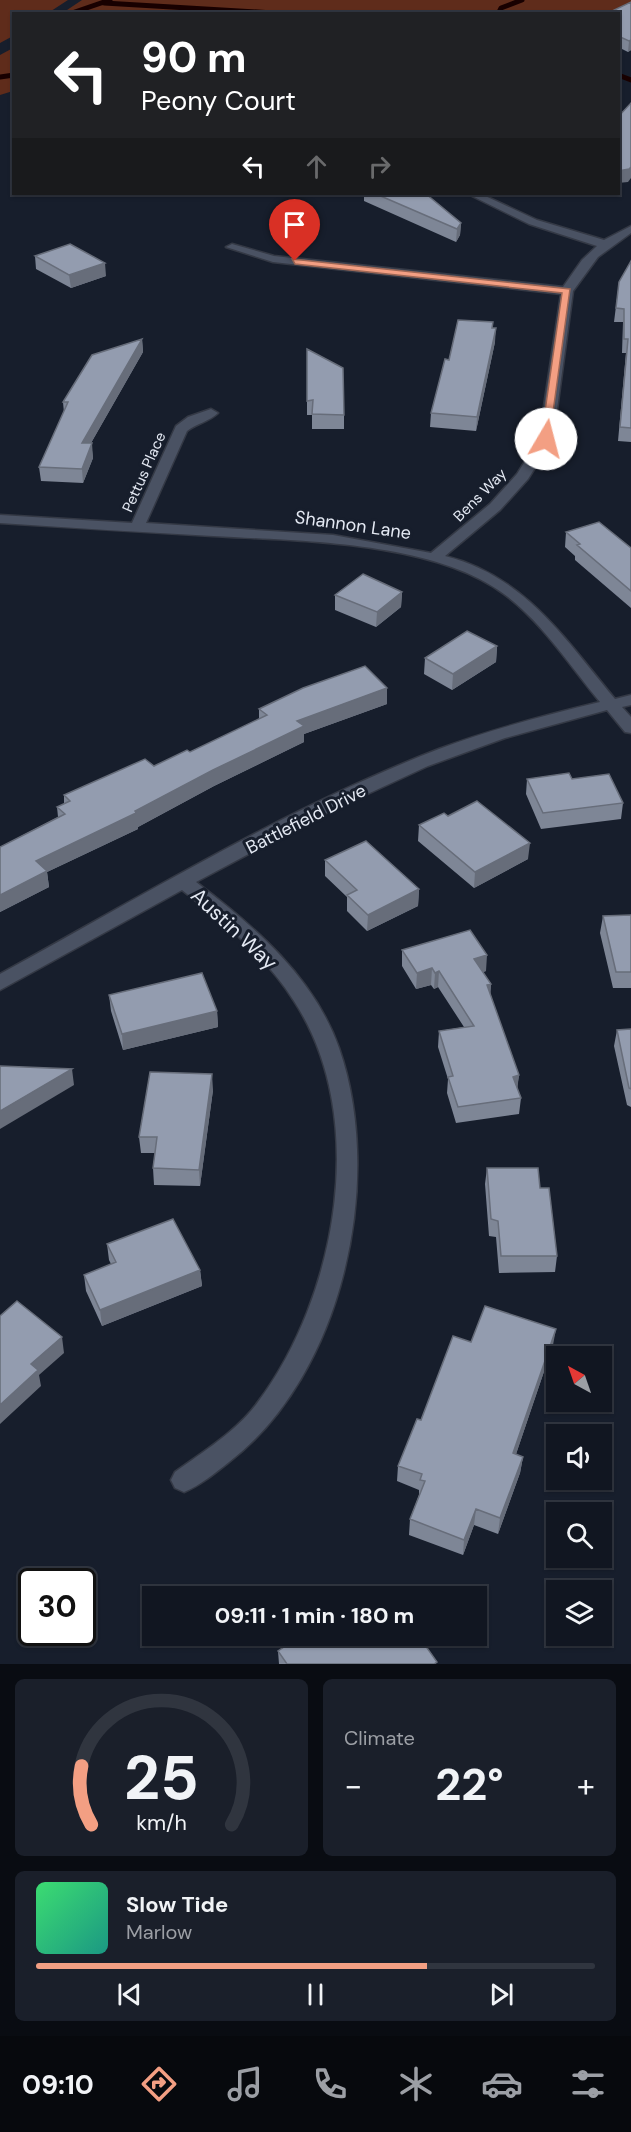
<!DOCTYPE html>
<meta charset="utf-8">
<style>
:root{--surface:#111621;--page:#1a1f2a;--text:#f1f3f6;--muted:#9c9fa5;--line:#30353f;--accent:#f39f83}
body{margin:0;font-family:"DM Sans",sans-serif;background:var(--page);color:var(--text);height:100vh;display:flex;flex-direction:column;font-size:22px;white-space:nowrap}
*{box-sizing:border-box;margin:0}
p{font-size:20px;color:var(--muted)}
.icon{flex:none;width:33px;height:33px;fill:none;stroke:currentColor;stroke-width:2;stroke-linecap:round;stroke-linejoin:round}
.map{position:relative;height:1664px;overflow:hidden}
.drawer{display:flex;flex-direction:column;gap:15px;padding:15px;background:#090c12;flex:1}
.drawer>*{flex:none}
.hud{position:absolute;left:12px;top:12px;width:608px;height:183px;border-radius:0px;box-shadow:0 2px 4px #0004,0 0 0 2px var(--line);background:#202124;color:#fff;overflow:hidden}
.needle{width:39px;rotate:320deg}
.controls{position:absolute;left:546px;top:1346px;display:grid;gap:12px}
.controls a{display:grid;place-items:center;width:66px;height:66px;border-radius:0px;background:var(--surface);box-shadow:0 2px 4px #0004,0 0 0 2px var(--line);font-size:30px}
.speed{position:absolute;left:18px;top:1568px;display:flex;gap:12px;font-size:30px;font-weight:700;text-align:center}
.speed>*{display:grid;place-content:center;width:78px;height:78px;border-radius:50%;background:var(--surface);box-shadow:0 2px 4px #0004,0 0 0 2px var(--line);line-height:1}
.speed .limit{border:3px solid #111;border-radius:9px;background:#fff;color:#111}
.pin{position:absolute;display:grid;place-items:center;width:51px;height:51px;color:#fff;margin:-62px -26px;border-radius:50% 50% 50% 0;rotate:-45deg;box-shadow:0 0 6px #0007}
.pin .icon{rotate:45deg}
.me{position:absolute;width:66px;margin:-33px;rotate:8deg;stroke-linejoin:round;filter:drop-shadow(0 0 4px #0008)}
.turn{display:flex;align-items:center;gap:21px;height:126px;padding:0 30px;font-size:27px}
.turn .icon{width:78px;height:78px;stroke-width:2.5}
.turn b{display:block;font-size:42px;line-height:51px}
.lanes{display:flex;align-items:center;height:57px;padding:0 30px;background:#0003;justify-content:center;gap:30px;direction:ltr}
.lanes .off{opacity:.35}
.big{font-size:45px;font-weight:700;line-height:1.1}
.drawer .tile{flex:1;display:flex;flex-direction:column;justify-content:center;gap:9px;min-width:0;padding:0 21px;border-radius:9px;background:var(--page)}
.drawer .dial{align-items:center;gap:0}
.dial svg{height:156px;overflow:visible;fill:none;stroke:var(--line);stroke-width:7;stroke-linecap:round;text-anchor:middle}
.dial text{fill:var(--text);stroke:none}
.song{display:flex;align-items:center;gap:18px}
.cover{width:72px;height:72px;border-radius:9px;background:linear-gradient(135deg,hsl(140 70% 55%),hsl(170 70% 35%))}
.played{height:6px;border-radius:3px;background:linear-gradient(90deg,var(--accent) 70%,var(--line) 70%)}
.keys{display:flex;justify-content:space-around;direction:ltr}
.heat{display:flex;justify-content:space-between;align-items:center;font-size:33px;direction:ltr}
.drawer .tiles{flex:1;display:grid;gap:15px;grid-template-columns:1fr 1fr}
.tile:last-child{grid-column:span 2}
.trip{position:absolute;left:142px;top:1586px;width:345px;height:60px;border-radius:0px;background:var(--surface);box-shadow:0 2px 4px #0004,0 0 0 2px var(--line);font-weight:700;line-height:60px;text-align:center}
.tab-bar{display:flex;height:96px;justify-content:space-around;align-items:center;background:#07090d;color:var(--muted)}
.tab-bar .icon{width:42px;height:42px}
.tab-bar .selected{color:var(--accent)}
.tab-bar b{font-size:27px;color:var(--text)}
.map>svg:first-child{display:block}
.green{fill:#5f2c1b}
.lines{fill:none;stroke-linecap:round;stroke-linejoin:round}
.stream{stroke:#180000;stroke-width:5}
.minor-casing{stroke:#343945;stroke-width:3}
.minor{fill:#4a5263;fill-rule:evenodd}
.wall{fill:#7e8696}
.shaded-wall{fill:#676d7a}
.building{fill:#939caf;stroke:#676d7a;stroke-width:1.5}
.route{fill:#f39f83;stroke:#9e6755;stroke-width:1.5}
.labels{text-anchor:middle;dominant-baseline:central;stroke-width:6;stroke-linejoin:round;paint-order:stroke}
.far-street-label{font-size:15px;fill:#e4e9f3;stroke:#171e2c}
.street-label{font-size:18px;fill:#e4e9f3;stroke:#171e2c}
.near-street-label{font-size:21px;fill:#e4e9f3;stroke:#171e2c}
</style>
<div class="map">
<svg width="631" height="1664" viewBox="0 0 631 1664">
<rect width="100%" height="100%" fill="#171e2c"/>
<path class="green" d="M0,0H68L48,13L14,14L13,36L0,43Z
M82,0H631V3L606,14H61Z
M13,48V91L0,95V55Z"/>
<g class="lines">
<path class="stream" d="M104,3L273,13
M69,14L110,0
M498,14L501,8L522,0
M618,75L631,80
M0,77L14,75"/>
<defs>
<path id="minor" d="M468,194H481L537,220L604,240L631,226V233L598,257L573,291L553,439L528,479L500,510L445,556C525,576 565,639 615,699L631,695V705L622,707L631,717V733L625,732L607,710L505,738L428,766L320,816L196,882C254,926 314,977 339,1048C385,1180 343,1375 229,1462C215,1473 201,1485 184,1492L175,1488L171,1480L175,1472C204,1451 237,1431 258,1402C337,1296 370,1117 294,1001C266,956 223,922 182,890L0,990V974C144,895 286,808 439,749C492,729 546,715 600,702C570,666 542,622 504,594C433,541 299,541 213,536C142,532 71,528 0,523V515L132,523L176,426L188,417L211,409L218,413C210,421 196,424 187,431L146,523L333,535L431,553L490,504L517,474L539,439L561,294L273,262L226,247L232,244L274,256L563,287L582,260L597,246L529,224Z"/>
</defs>
<use href="#minor" class="minor-casing"/>
<use href="#minor" class="minor"/>
</g>
<path class="wall" d="M631,2V50L628,52L618,47V14Z
M364,194H426L461,223L460,235L456,242L364,201Z
M35,256L106,276L71,288L36,269Z
M631,261V442L618,441L626,353H622L623,322H614L619,282Z
M493,328L495,342L476,431L430,427L431,413L449,360Z
M142,339L143,352L91,443L93,458L83,483L41,481L39,467L64,413L63,402Z
M307,349L344,415V429H312V415H307Z
M566,532L631,548V608L575,560V556L565,547Z
M402,592L401,607L376,627L335,610V595Z
M497,646L496,662L452,690L424,674L425,658Z
M387,704L304,734V742L214,786L138,827V829L47,872L49,887L0,912V847L58,817L57,807L64,804V795L154,766L190,752L259,719V709Z
M527,779H572L623,803L621,819L541,829L526,794Z
M448,816L528,859L474,888L418,841L419,825Z
M325,860L419,889L418,906L367,931L347,911V897L325,876Z
M631,915V988H613L600,933L603,916Z
M402,950L486,971L483,972L491,984L490,995L519,1075L517,1088L521,1098L519,1114L456,1123L447,1093L448,1079L438,1047L439,1031L464,1027L438,987L434,989L431,985L416,989L402,966Z
M109,995L217,1011L218,1027L123,1050L111,1011Z
M631,1029V1107L627,1105L614,1046L617,1030Z
M213,1090L200,1186L154,1185L153,1168L155,1153H141L139,1137Z
M487,1168L540,1188L557,1256L555,1272L499,1273L496,1237L489,1236L485,1184Z
M107,1244L200,1270L202,1286L102,1326L86,1291L84,1275L111,1264L109,1260Z
M471,1342L553,1345L516,1454L523,1457L520,1473L498,1534L474,1525L463,1555L409,1535L410,1519L419,1495V1490L397,1481L398,1466L421,1420Z
M318,1638L437,1664H279L278,1651Z"/>
<path class="shaded-wall" d="M631,40V50L628,52L629,41Z
M631,167V178L628,182L618,183V171Z
M461,223L460,235L456,242L457,229Z
M105,263L106,276L71,288L69,275Z
M496,328L495,342L476,431L477,417Z
M142,339L143,352L83,457L82,443Z
M92,443L93,458L83,483L82,469Z
M402,592L401,607L376,627L377,612Z
M497,646L496,662L452,690L453,674Z
M387,688V704L304,734V742L214,786L138,827V829L47,872L49,887L0,912V895L36,861L135,811L297,721Z
M530,843L528,859L474,888L475,872Z
M419,889L418,906L367,931L368,915Z
M487,955L486,971L473,975L474,959Z
M432,968L431,985L416,989L417,973Z
M439,971L438,987L434,989L435,973Z
M491,984L490,1000L487,985Z
M217,1011L218,1027L123,1050L122,1034Z
M72,1069L74,1085L0,1129V1111Z
M212,1074L213,1090L200,1186L199,1170Z
M519,1075L517,1091L513,1077Z
M200,1270L202,1286L102,1326L100,1310Z
M556,1329L553,1345L511,1469L513,1453Z
M62,1337L64,1353L39,1375L41,1386L0,1424V1405L31,1364Z
M523,1457L520,1473L498,1534L500,1518Z
M476,1509L474,1525L463,1555L464,1540Z"/>
<path class="building" d="M631,2V40L629,41L618,36V14H606Z
M631,103V167L629,169L618,171V117Z
M376,194H426L461,223L457,229Z
M70,244L105,263L69,275L35,256Z
M631,261V428L620,427L628,339H624V309L616,308L619,282Z
M458,320L493,322L492,328H496L477,417L431,413L445,359L449,360Z
M142,339L82,443H92L82,469L39,467L68,402H63L92,355Z
M307,349L343,368L344,415L312,414L313,400L307,401Z
M599,522L631,548V591L577,545L580,544L566,532Z
M363,574L402,592L377,612L335,595Z
M467,631L497,646L453,674L425,658Z
M365,666L387,688L297,721L304,726L213,770L135,811L136,813L36,861L47,871L0,895V847L65,814L57,807L70,801L64,795L145,759L154,766L187,750L190,752L267,715L259,709L303,688Z
M569,773L572,779L609,774L623,803L543,813L527,779Z
M477,801L530,843L475,872L419,825L444,813L448,816Z
M366,841L419,889L368,915L347,895L357,890L325,860Z
M631,915V972H616L603,916Z
M470,930L487,955L474,959L491,984L487,985L519,1075L513,1077L521,1098L458,1107L448,1077L453,1076L439,1031L474,1026L439,971L435,973L432,968L417,973L402,950Z
M202,973L217,1011L122,1034L109,995Z
M631,1029V1089L629,1088L617,1030Z
M0,1066L72,1069L0,1111Z
M150,1072L212,1074L199,1170L153,1168L157,1137H139Z
M487,1168H538L540,1188H549L557,1256H501L498,1221L491,1219Z
M173,1219L200,1270L100,1310L84,1275L116,1262L107,1244Z
M17,1301L62,1337L31,1364L38,1370L0,1405V1316Z
M485,1306L556,1329L513,1453L523,1457L500,1518L476,1509L464,1540L410,1519L425,1481L420,1480L422,1474L398,1466L417,1419L421,1420L453,1336L471,1342Z
M387,1592L390,1596H381Z
M302,1635H316L318,1638L323,1635H418L437,1662L434,1664H287L278,1651Z"/>
<path class="route" d="M292,259L570,289L549,441L541,439L562,293L295,264Z"/>
<g class="labels">
<g class="far-street-label">
<text transform="translate(144 472) rotate(-66)">Pettus Place</text>
<text transform="translate(480 495) rotate(-45)">Bens Way</text>
</g>
<g class="street-label">
<text transform="translate(353 525) rotate(8)">Shannon Lane</text>
<text transform="translate(306 819) rotate(-27)">Battlefield Drive</text>
</g>
<g class="near-street-label">
<text transform="translate(234 929) rotate(43)">Austin Way</text>
</g>
</g>
</svg>
<div class="controls">
<a><svg class="needle" viewBox="-14 -14 28 28"><path d="M0-13l5 13h-10z" fill="#e53935"/><path d="M0 13l5-13h-10z" fill="#9c9fa5"/></svg></a>
<a><svg class="icon" aria-label="sound" viewBox="0 0 24 24"><path d="M4 9h4l5-4v14l-5-4H4zM17 9q2 3 0 6"/></svg></a>
<a><svg class="icon" aria-label="search" viewBox="0 0 24 24"><circle cx="10" cy="10" r="6"/><path d="M15 15l6 6"/></svg></a>
<a><svg class="icon" aria-label="layers" viewBox="0 0 24 24"><path d="M12 4l9 5-9 5-9-5zM3 14l9 5 9-5"/></svg></a>
</div>
<div class="speed"><div class="limit">30</div></div>
<div class="pin" style="left:295px;top:261px;background:#d93025"><svg class="icon" aria-label="arrive" viewBox="0 0 24 24"><path d="M6 21V4h12l-3 4 3 4H6"/></svg></div>
<svg class="me" style="left:546px;top:439px" viewBox="-20 -20 40 40"><circle r="19" fill="#fff"/><path d="M0-13L10 11 0 6-10 11z" fill="#f39f83"/></svg>
<div class="trip">09:11 · 1 min · 180 m</div>
<div class="hud">
<div class="turn"><svg class="icon" aria-label="left" viewBox="0 0 24 24"><path d="M17 20v-9H6M10 6l-5 5 5 5"/></svg><div><b>90 m</b>Peony Court</div></div>
<div class="lanes"><svg class="icon" aria-label="left" viewBox="0 0 24 24"><path d="M17 20v-9H6M10 6l-5 5 5 5"/></svg><svg class="icon off" aria-label="ahead" viewBox="0 0 24 24"><path d="M12 20V5M6 11l6-6 6 6"/></svg><svg class="icon off" aria-label="right" viewBox="0 0 24 24"><path d="M7 20v-9h11M14 6l5 5-5 5"/></svg></div>
</div>
</div>
<section class="drawer">
<div class="tiles">
<div class="tile dial"><svg viewBox="0 0 100 80">
<path d="M14 69A42 42 0 1 1 86 69"/>
<path d="M14 69A42 42 0 0 1 9 39" stroke="#f39f83"/>
<text x="50" y="56" font-size="32" font-weight="700">25</text>
<text x="50" y="72" font-size="11">km/h</text>
</svg></div>
<div class="tile"><p>Climate</p>
<div class="heat"><a>−</a><b class="big">22°</b><a>+</a></div>
</div>
<div class="tile">
<div class="song"><i class="cover"></i><div><b>Slow Tide</b><p>Marlow</p></div></div>
<div class="played"></div>
<div class="keys"><svg class="icon" aria-label="previous" viewBox="0 0 24 24"><path d="M18 5L8 12l10 7zM5 5v14"/></svg><svg class="icon" aria-label="pause" viewBox="0 0 24 24"><path d="M8 5v14M16 5v14"/></svg><svg class="icon" aria-label="next" viewBox="0 0 24 24"><path d="M6 5l10 7-10 7zM19 5v14"/></svg></div>
</div>
</div>
</section>
<nav class="tab-bar">
<b>09:10</b>
<svg class="icon selected" aria-label="directions" viewBox="0 0 24 24"><path d="M12 3l9 9-9 9-9-9zM9 14v-3h6M13 9l2 2-2 2"/></svg>
<svg class="icon" aria-label="music" viewBox="0 0 24 24"><path d="M9 18V5l10-2v13"/><circle cx="6" cy="18" r="3"/><circle cx="16" cy="16" r="3"/></svg>
<svg class="icon" aria-label="phone" viewBox="0 0 24 24"><path d="M5 4h4l2 5-3 2q2 4 5 5l2-3 5 2v4C11 20 4 13 5 4z"/></svg>
<svg class="icon" aria-label="climate" viewBox="0 0 24 24"><path d="M12 3v18M4 7l16 10M4 17L20 7"/></svg>
<svg class="icon" aria-label="car" viewBox="0 0 24 24"><path d="M5 17H2v-5l4-1 3-4h7l3 4 3 1v5h-3M9 17h6M6 11h13"/><circle cx="7" cy="17" r="2"/><circle cx="17" cy="17" r="2"/></svg>
<svg class="icon" aria-label="filters" viewBox="0 0 24 24"><path d="M4 7h16M4 17h16"/><circle cx="9" cy="7" r="2"/><circle cx="15" cy="17" r="2"/></svg>
</nav>
